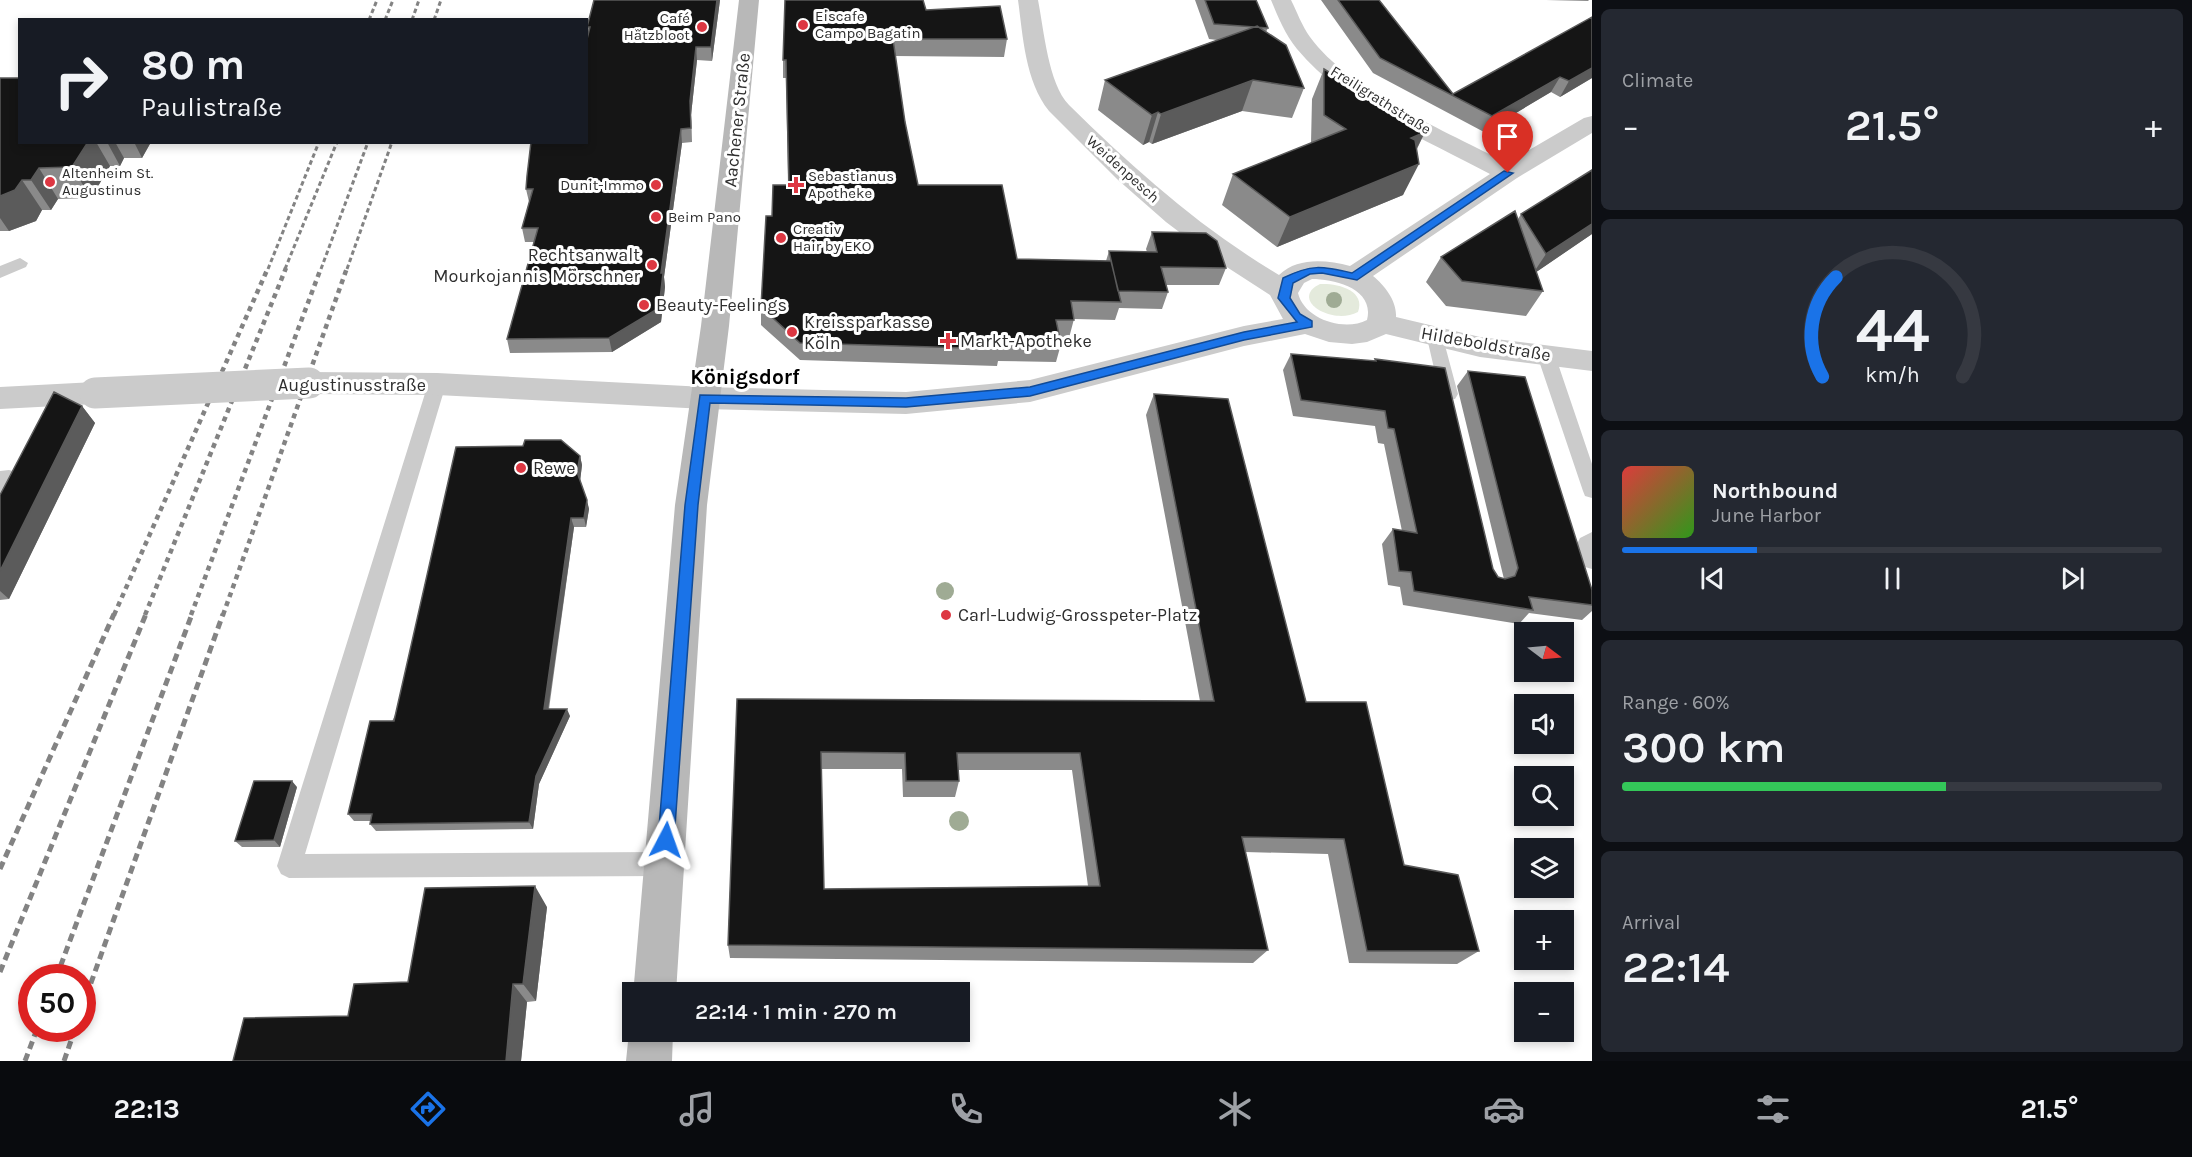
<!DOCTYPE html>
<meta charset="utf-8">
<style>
:root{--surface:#171b24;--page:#242831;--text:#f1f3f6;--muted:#9ea1a6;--line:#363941;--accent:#1a73e8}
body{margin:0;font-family:Karla,sans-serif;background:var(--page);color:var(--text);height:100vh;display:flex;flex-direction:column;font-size:22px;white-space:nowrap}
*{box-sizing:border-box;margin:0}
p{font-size:20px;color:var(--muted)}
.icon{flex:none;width:33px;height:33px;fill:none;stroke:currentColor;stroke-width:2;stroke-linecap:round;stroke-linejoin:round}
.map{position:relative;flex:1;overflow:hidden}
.side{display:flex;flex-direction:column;gap:9px;padding:9px;background:#0d0f14;width:600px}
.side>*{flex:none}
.hud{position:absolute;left:18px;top:18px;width:570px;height:126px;border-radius:0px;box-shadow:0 3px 9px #0003;background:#171b24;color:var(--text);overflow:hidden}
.needle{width:39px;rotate:106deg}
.controls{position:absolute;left:1514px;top:622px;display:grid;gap:12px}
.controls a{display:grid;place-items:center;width:60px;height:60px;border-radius:0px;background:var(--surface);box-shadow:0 3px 9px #0003;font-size:30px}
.speed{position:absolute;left:18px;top:964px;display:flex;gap:12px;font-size:30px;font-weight:700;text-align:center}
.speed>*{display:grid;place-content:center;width:78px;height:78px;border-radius:50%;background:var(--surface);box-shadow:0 3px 9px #0003;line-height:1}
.speed .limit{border:9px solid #d22;background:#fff;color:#111}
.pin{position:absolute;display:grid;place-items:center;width:51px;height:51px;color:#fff;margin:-62px -26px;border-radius:50% 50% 50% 0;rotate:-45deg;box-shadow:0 0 6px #0007}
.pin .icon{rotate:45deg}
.me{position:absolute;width:66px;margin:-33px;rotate:4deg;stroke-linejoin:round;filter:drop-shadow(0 0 4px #0008)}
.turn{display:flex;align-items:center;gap:21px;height:126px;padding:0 24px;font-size:27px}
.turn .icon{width:78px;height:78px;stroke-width:2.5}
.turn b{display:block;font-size:42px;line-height:51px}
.big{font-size:45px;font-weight:600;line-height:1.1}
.side .tile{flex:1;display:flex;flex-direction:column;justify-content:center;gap:9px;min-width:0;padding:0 21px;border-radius:9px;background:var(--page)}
.side .dial{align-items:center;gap:0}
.dial svg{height:156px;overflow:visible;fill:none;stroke:var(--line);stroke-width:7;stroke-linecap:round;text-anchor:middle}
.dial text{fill:var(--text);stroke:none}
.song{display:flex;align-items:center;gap:18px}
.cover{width:72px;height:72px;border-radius:9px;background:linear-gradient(135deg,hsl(0 70% 55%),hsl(110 70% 35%))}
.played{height:6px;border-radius:3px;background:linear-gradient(90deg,var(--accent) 25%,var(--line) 25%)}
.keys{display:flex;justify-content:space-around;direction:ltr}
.heat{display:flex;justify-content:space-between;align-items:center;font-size:33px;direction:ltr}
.charge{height:9px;border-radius:4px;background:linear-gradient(90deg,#34c759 60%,var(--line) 0)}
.trip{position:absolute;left:622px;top:982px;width:348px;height:60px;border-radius:0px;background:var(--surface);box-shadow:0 3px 9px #0003;font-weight:600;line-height:60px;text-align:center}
.dock{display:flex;height:96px;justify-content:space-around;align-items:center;background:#090b0e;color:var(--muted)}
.dock .icon{width:42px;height:42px}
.dock .selected{color:var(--accent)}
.dock b{font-size:27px;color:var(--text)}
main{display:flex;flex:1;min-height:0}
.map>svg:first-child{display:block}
.green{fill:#e4eadc}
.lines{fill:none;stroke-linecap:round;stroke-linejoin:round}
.lane{fill:#cbcbcb;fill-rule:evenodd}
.street{fill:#cbcbcb;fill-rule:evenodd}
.secondary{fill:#b8b8b8;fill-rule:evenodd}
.rail-far2{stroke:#838383;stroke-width:3;stroke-dasharray:4.5 3;stroke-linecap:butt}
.rail-far1{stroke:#838383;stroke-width:4.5;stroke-dasharray:5 4.5;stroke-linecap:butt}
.rail{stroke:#838383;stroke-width:5;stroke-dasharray:8 5;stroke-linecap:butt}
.street-bridge{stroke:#cbcbcb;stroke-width:31}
.tree{fill:#9fab94}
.wall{fill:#8a8a8a;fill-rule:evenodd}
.shaded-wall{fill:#5b5b5b}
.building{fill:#151515;stroke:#5b5b5b;stroke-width:1.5;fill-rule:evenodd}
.route{fill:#1a73e8;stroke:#114b97;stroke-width:1.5}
.poi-dot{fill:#dd3742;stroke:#fff;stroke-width:2}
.labels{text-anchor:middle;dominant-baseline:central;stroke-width:6;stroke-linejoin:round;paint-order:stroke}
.far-poi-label{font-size:15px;fill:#2e2e2e;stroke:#fff;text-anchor:start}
.far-street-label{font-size:15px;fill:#2e2e2e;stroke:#fff}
.street-label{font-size:18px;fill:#2e2e2e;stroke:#fff}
.poi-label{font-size:18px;fill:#2e2e2e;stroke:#fff;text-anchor:start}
.quarter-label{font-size:21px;font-weight:bold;fill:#000;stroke:#fff}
</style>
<main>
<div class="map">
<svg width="1592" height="1061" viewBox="0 0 1592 1061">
<rect width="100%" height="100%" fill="#fff"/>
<path class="green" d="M1320,284C1337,283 1366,290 1358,312C1331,326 1289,299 1320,284Z"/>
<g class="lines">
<path class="lane" d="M20,258L28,263L26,267L0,278V266Z
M1435,332L1443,338L1458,394L1455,399H1443L1440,394L1427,338Z
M1546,349L1555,355L1592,464V498L1585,496L1583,491L1537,355Z
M437,378L443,380L446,384L305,854L664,852L672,856L676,864L672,872L664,876L289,878L281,874L277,866L428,384L431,380Z
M9,470L16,472L18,477L7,499L0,501V471Z
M1592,532V569L1585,567L1577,544L1580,538Z"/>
<path class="street" d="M1018,0H1038C1044,30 1048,83 1069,105C1134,169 1200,228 1279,275C1298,257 1326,260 1350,266L1490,174C1425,139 1345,107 1297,49C1285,34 1278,17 1271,0H1291C1297,12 1302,26 1310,37C1349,91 1448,132 1507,163L1584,118L1592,116V133L1517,178L1373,276C1385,286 1397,301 1396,317L1480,337L1592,351V371L1480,357L1386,334L1367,342L1352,344L1329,342L1305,334L1244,346L1030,402L906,414L705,409L437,395L309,394L299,391L294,383L299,375L309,372L437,373L705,387L906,392L1030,380L1244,326L1283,319L1270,295L1219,262L1166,222L1117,179L1049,111C1025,81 1023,36 1018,0ZM1312,279C1335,279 1375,289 1367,320C1344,332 1304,319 1298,293L1304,283Z
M95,382L106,385L110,393L106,401L95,404L0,409V387Z"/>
<path class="secondary" d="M739,0H759L729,326L707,505L676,993L633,995L675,505L701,326Z
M633,1022V1032H673L672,1061H626L629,1032Z"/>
<path class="rail-far2" d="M369,20L377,0
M385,20L393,0
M412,20L419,0
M434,20L441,0
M268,269L319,142
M285,269L337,142
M321,269L368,142
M347,269L392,142"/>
<path class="rail-far1" d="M114,615L268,268
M145,615L286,268
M191,615L321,268
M223,615L347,268"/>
<path class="rail" d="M0,869L114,614
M0,972L146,614
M56,978L192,614
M82,1008L223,614
M25,1061L37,1029
M64,1061L75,1029"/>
<path class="street-bridge" d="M95,393L309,383"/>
</g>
<g class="tree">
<circle cx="1334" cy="300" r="8"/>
<circle cx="945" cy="591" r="9"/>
<circle cx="959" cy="821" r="10"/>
</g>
<path class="wall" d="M720,0L712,61L697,60L691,115L692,142L682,143L664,277L665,287L661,322L612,352L510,353L507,339L534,242H525L522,228L529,202L526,189L586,142L589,35L587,27Z
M1195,0H1256L1268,28L1266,32L1304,88L1292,118L1242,111L1152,144L1149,142L1143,145L1098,110L1105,80L1217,40L1209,39Z
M1321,0H1379L1453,94L1592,17V78L1560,97L1551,92L1484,132L1373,73Z
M1546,0H1589L1588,1Z
M926,10L1007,39L1004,57L895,56L905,122L918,185L1017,259L1106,261L1109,251L1147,252L1146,249L1152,232L1226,268L1219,285H1166L1168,292L1162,309L1119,308L1115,320L1074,319L1069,338L1060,337L1061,344L1056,362L998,361L997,366L800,360L761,325V307L772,216L788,185L786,78H783V60Z
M1324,69L1425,132L1417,149L1403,195L1277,247L1222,205L1233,174L1311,143L1312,99Z
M0,78L20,142H151L142,158H124L120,166H110L91,198L58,199L51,210H42L36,221L9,231H0Z
M1521,214L1592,234L1536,272L1543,291L1526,316L1446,306L1426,282L1441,257L1518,219Z
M1291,354L1374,361L1375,359L1493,569L1498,577L1504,579L1457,386L1468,371L1592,590V611L1582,620L1529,613L1519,624L1403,605L1400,587L1388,585L1382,544L1393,529L1402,531L1384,444L1378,443L1375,426L1293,416L1283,370Z
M1154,394L1306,702L1404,865L1479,951L1457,964L1349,963L1328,854L1245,852L1268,950L1253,963L730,958L728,945L737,699L1200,701L1146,415ZM821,769H902L903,797H955L959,781L958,770H1072L1088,886L824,889Z
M82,406L95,423L9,599L0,600V495Z
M523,446L580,456L582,465L580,480L589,509L586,527H574L549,709L570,716L539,784L533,829L376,831L370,824L371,821H354L348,814Z
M297,787L280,847H242L235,841Z
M547,907L536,1001L527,1002L521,1061H233L348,1016Z"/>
<path class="shaded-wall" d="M717,0H720L712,61L711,47Z
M696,47L697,60L691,115L692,142L690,101Z
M1592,68V78L1560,97L1569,81Z
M1560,77L1551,92L1484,132L1492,116Z
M1253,80L1242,111L1152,144L1161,114Z
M1158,112L1149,142L1143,145L1152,115Z
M681,129L682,143L664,277L665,287L661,322L612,352L609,338L661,273Z
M1425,132L1410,162L1411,138Z
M88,142H96L110,166L91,198L72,167Z
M107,142H115L124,158L120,166Z
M134,142H151L142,158Z
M1419,164L1403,195L1277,247L1290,217Z
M39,168L58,199L51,210L31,180Z
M22,180L42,210L36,221L9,231L0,218V196Z
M1592,224V234L1532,275L1546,254Z
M82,406L95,423L9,599L0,591V571Z
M580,456L582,465L580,482L577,472Z
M587,500L589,509L586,527L584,518Z
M571,518L574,527L547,717L544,709Z
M567,709L570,716L539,784L533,829L529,822L536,776Z
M292,781L297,787L280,847L274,840Z
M535,886L547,907L536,1001L523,984Z
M513,984L527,1002L521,1061H506Z"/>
<path class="building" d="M594,0H717L711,47H696L690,101L691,128L681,129L661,273H663L659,308L609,338L507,339L538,228H522L533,189H526L527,176L531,142H586V43L590,27H587Z
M785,0H923L926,10L1000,6L1007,39H893L905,122L918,185H1002L1017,259L1111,261L1121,302L1071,301L1074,320H1056L1061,344L1000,343V349L800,343L761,307L766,216H772L773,185H789L786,60H783Z
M1205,0H1256L1268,28L1214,24Z
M1338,0H1379L1453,94L1592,17V68L1569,81L1560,77L1492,116L1380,58Z
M1257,26L1286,45L1304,88L1253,80L1161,114L1158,112L1152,115L1105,80Z
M1324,69L1425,132L1411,138L1415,140L1419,164L1290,217L1233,174L1346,129L1324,115Z
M0,78H20V142H88L72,167L39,168L31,180H22L15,190L0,196Z
M1592,170V224L1546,254L1521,214Z
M1515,211L1543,291L1462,281L1441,257Z
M1152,232L1206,233L1217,241L1226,268L1161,267L1168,292L1118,291L1109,251L1157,252Z
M1291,354L1376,361L1375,359L1445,368L1493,569L1498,577L1505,579L1515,576L1518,568L1468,371L1525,377L1592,590V605L1529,597L1533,610L1414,591L1411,572L1399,571L1393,529L1417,533L1394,429L1388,428L1385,411L1301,400Z
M54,392L82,406L0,571V495Z
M1154,394L1228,399L1306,702H1366L1404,865L1458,875L1479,951H1367L1344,839L1242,837L1268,950L728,945L737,699L1214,701ZM821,752L905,753L906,781H959L957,753H1080L1100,886L824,889Z
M525,440H561L580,456L577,472L587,500L584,518H571L544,709H567L536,776L529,822L370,824L372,814H348L370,721H394L456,447L523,446Z
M254,781H292L274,840L235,841Z
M535,886L523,984H513L506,1061H233L244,1018L348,1016L354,984L408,982L425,888Z"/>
<path class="route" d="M1504,171L1513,173L1357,280L1322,273L1310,274L1293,283L1290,298L1300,314L1312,321V327L1244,340L1030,396L906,407L710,403L698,505L674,840L672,846L666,848L660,846L658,840L685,505L700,395L906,398L1030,387L1244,332L1297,322L1278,298L1283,278C1312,264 1321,266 1352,273Z"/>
<g class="poi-dot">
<circle cx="803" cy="25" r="6"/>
<circle cx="702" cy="27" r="6"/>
<circle cx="50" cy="182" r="6"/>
<circle cx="656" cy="185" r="6"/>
<path d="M793 176h6v6h6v6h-6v6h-6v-6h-6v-6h6z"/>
<circle cx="656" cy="217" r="6"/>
<circle cx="781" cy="238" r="6"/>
<circle cx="652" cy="265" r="6"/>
<circle cx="644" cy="305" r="6"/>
<circle cx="792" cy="332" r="6"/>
<path d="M945 332h6v6h6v6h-6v6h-6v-6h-6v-6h6z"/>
<circle cx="521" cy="468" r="6"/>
<circle cx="946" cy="615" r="6"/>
</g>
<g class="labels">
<g class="far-poi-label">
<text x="815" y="16">Eiscafe<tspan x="815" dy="17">Campo Bagatin</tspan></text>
<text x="690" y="18" text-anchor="end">Café<tspan x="690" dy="17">Hätzbloot</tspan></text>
<text x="62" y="173">Altenheim St.<tspan x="62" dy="17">Augustinus</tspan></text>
<text x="808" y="176">Sebastianus<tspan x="808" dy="17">Apotheke</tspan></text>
<text x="644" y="185" text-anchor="end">Dunit-Immo</text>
<text x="668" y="217">Beim Pano</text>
<text x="793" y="229">Creativ<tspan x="793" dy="17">Hair by EKO</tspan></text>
</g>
<g class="far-street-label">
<text transform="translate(1381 100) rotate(32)">Freiligrathstraße</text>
<text transform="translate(1123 169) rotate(42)">Weidenpesch</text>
</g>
<g class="street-label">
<text transform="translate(737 120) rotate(-84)">Aachener Straße</text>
<text transform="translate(1486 344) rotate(10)">Hildeboldstraße</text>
<text x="352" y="385">Augustinusstraße</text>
</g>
<g class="poi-label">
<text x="640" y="255" text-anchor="end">Rechtsanwalt<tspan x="640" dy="21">Mourkojannis Mörschner</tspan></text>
<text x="656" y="305">Beauty-Feelings</text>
<text x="804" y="322">Kreissparkasse<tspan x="804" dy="21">Köln</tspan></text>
<text x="960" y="341">Markt-Apotheke</text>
<text x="533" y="468">Rewe</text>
<text x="958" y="615">Carl-Ludwig-Grosspeter-Platz</text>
</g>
<g class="quarter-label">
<text x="745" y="377">Königsdorf</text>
</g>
</g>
</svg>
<div class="controls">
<a><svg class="needle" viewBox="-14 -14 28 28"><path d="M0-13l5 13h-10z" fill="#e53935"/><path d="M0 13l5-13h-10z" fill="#9ea1a6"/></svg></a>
<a><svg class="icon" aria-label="sound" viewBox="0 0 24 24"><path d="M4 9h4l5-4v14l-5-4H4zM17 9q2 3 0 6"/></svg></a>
<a><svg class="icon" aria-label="search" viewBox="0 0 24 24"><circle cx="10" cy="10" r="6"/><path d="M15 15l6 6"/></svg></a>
<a><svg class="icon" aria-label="layers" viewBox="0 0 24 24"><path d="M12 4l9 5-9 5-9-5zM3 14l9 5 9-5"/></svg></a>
<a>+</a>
<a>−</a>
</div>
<div class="speed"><div class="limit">50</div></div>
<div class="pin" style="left:1508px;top:173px;background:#d93025"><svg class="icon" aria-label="arrive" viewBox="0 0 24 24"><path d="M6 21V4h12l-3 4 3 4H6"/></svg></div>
<svg class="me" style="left:666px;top:840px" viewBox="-20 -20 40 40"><path d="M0-17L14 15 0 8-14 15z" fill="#1a73e8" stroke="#fff" stroke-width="4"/></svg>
<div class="trip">22:14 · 1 min · 270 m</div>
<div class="hud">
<div class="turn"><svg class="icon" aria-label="right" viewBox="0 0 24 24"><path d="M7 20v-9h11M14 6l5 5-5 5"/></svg><div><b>80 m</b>Paulistraße</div></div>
</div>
</div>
<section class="side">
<div class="tile"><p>Climate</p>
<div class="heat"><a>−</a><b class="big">21.5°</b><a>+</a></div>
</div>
<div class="tile dial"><svg viewBox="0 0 100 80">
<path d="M14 69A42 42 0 1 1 86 69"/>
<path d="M14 69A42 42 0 0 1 21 18" stroke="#1a73e8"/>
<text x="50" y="56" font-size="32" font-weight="700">44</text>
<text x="50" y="72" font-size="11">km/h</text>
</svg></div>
<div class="tile">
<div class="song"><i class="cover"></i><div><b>Northbound</b><p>June Harbor</p></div></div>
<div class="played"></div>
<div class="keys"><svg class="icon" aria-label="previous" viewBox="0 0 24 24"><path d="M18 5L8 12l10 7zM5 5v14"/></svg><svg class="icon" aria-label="pause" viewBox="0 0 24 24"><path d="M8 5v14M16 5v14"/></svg><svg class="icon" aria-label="next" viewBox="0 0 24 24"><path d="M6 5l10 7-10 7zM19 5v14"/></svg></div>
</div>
<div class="tile"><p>Range · 60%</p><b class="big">300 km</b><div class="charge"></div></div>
<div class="tile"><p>Arrival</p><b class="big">22:14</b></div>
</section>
</main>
<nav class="dock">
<b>22:13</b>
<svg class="icon selected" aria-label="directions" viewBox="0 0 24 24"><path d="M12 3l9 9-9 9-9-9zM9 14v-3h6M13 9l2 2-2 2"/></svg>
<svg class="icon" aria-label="music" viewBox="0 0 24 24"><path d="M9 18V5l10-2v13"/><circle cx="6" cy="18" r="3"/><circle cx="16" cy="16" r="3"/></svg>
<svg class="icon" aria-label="phone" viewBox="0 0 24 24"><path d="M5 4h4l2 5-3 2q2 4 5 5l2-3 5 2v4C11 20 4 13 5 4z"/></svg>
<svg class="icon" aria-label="climate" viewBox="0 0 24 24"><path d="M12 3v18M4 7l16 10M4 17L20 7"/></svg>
<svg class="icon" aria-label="car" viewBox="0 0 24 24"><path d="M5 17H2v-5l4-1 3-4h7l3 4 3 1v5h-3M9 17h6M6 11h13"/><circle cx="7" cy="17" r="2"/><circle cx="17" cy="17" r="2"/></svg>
<svg class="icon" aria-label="filters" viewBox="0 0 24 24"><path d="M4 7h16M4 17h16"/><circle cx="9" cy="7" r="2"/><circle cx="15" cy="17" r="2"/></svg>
<b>21.5°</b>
</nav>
